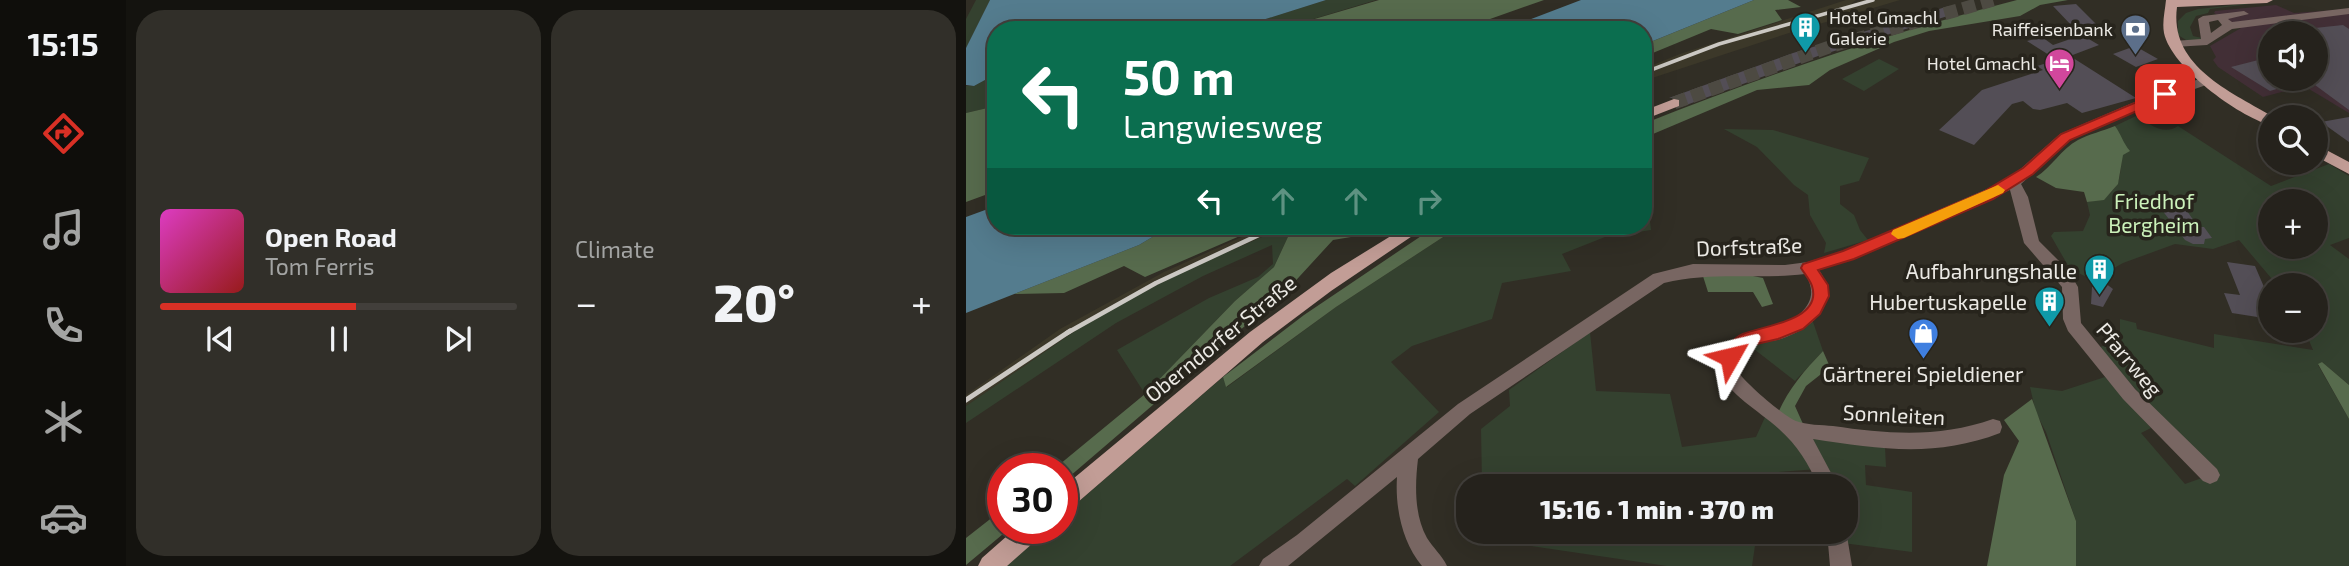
<!DOCTYPE html>
<meta charset="utf-8">
<style>
:root{--surface:#25221c;--page:#312f29;--text:#f1f3f6;--muted:#a3a4a3;--line:#423f3b;--accent:#d93025}
body{margin:0;font-family:"Exo 2",sans-serif;background:var(--page);color:var(--text);height:100vh;display:flex;flex-direction:column;font-size:26px;white-space:nowrap}
*{box-sizing:border-box;margin:0}
p{font-size:23px;color:var(--muted)}
.icon{flex:none;width:38px;height:38px;fill:none;stroke:currentColor;stroke-width:2;stroke-linecap:round;stroke-linejoin:round}
.map{position:relative;flex:1;overflow:hidden}
.details{display:flex;flex-direction:column;gap:10px;padding:10px;background:#14130f;width:840px}
.details>*{flex:none}
.banner{position:absolute;left:21px;top:21px;width:665px;height:214px;border-radius:28px;box-shadow:0 7px 28px #0002,0 0 0 2px var(--line);background:#0b6e4f;color:#fff;overflow:hidden}
.tools{position:absolute;left:1292px;top:21px;display:grid;gap:14px}
.tools a{display:grid;place-items:center;width:70px;height:70px;border-radius:50%;background:var(--surface);box-shadow:0 7px 28px #0002,0 0 0 2px var(--line);font-size:35px}
.speed{position:absolute;left:21px;top:453px;display:flex;gap:14px;font-size:35px;font-weight:700;text-align:center}
.speed>*{display:grid;place-content:center;width:91px;height:91px;border-radius:50%;background:var(--surface);box-shadow:0 7px 28px #0002,0 0 0 2px var(--line);line-height:1}
.speed .limit{border:10px solid #d22;background:#fff;color:#111}
.pin{position:absolute;display:grid;place-items:center;width:60px;height:60px;color:#fff;margin:-30px;border-radius:14px;box-shadow:0 4px 10px #0006}
.me{position:absolute;width:77px;margin:-38px;rotate:53deg;stroke-linejoin:round;filter:drop-shadow(0 0 5px #0008)}
.turn{display:flex;align-items:center;gap:24px;height:147px;padding:0 21px;font-size:32px}
.turn .icon{width:91px;height:91px;stroke-width:2.5}
.turn b{display:block;font-size:49px;line-height:60px}
.lanes{display:flex;align-items:center;height:66px;padding:0 21px;background:#0003;justify-content:center;gap:35px;direction:ltr}
.lanes .off{opacity:.35}
.big{font-size:52px;font-weight:800;line-height:1.1}
.details .widget{flex:1;display:flex;flex-direction:column;justify-content:center;gap:10px;min-width:0;padding:0 24px;border-radius:28px;background:var(--page)}
.song{display:flex;align-items:center;gap:21px}
.cover{width:84px;height:84px;border-radius:10px;background:linear-gradient(135deg,hsl(310 70% 55%),hsl(0 70% 35%))}
.played{height:7px;border-radius:4px;background:linear-gradient(90deg,var(--accent) 55%,var(--line) 55%)}
.keys{display:flex;justify-content:space-around;direction:ltr}
.heat{display:flex;justify-content:space-between;align-items:center;font-size:38px;direction:ltr}
.details .tiles{flex:1;display:grid;gap:10px;grid-template-columns:repeat(2,1fr)}
.trip{position:absolute;left:490px;top:474px;width:402px;height:70px;border-radius:28px;background:var(--surface);box-shadow:0 7px 28px #0002,0 0 0 2px var(--line);font-weight:800;line-height:70px;text-align:center}
main{display:flex;flex:1;min-height:0}
.tabs{display:flex;flex-direction:column;width:126px;justify-content:space-around;align-items:center;background:#0f0e0b;color:var(--muted)}
.tabs .icon{width:49px;height:49px}
.tabs .selected{color:var(--accent)}
.tabs b{font-size:32px;color:var(--text)}
.map>svg:first-child{display:block}
.built{fill:#3c3829}
.education{fill:#422f36;fill-rule:evenodd}
.green{fill:#34412f;fill-rule:evenodd}
.forest{fill:#576b4d}
.water{fill:#547c8e}
.building{fill:#534e56}
.lines{fill:none;stroke-linecap:round;stroke-linejoin:round}
.major-tunnel{stroke:#4d4a42;stroke-width:13;stroke-dasharray:13 6;stroke-linecap:butt}
.minor{fill:#786662;fill-rule:evenodd}
.major{fill:#c29d96;fill-rule:evenodd}
.rail-far2{stroke:#cbc8c3;stroke-width:3.5}
.rail-far1{stroke:#cbc8c3;stroke-width:4.5}
.rail{stroke:#cbc8c3;stroke-width:5}
.route{fill:#d93025;stroke:#8d1f18;stroke-width:2}
.slow{fill:#f59e0b}
.labels{text-anchor:middle;dominant-baseline:central;stroke-width:7;stroke-linejoin:round;paint-order:stroke}
.far-poi-label{font-size:18px;fill:#ebe9e4;stroke:#27241c;text-anchor:end}
.park-label{font-size:21px;fill:#cbf1ba;stroke:#27241c}
.street-label{font-size:21px;fill:#ebe9e4;stroke:#27241c}
.poi-label{font-size:21px;fill:#ebe9e4;stroke:#27241c;text-anchor:end}
</style>
<main>
<nav class="tabs">
<b>15:15</b>
<svg class="icon selected" aria-label="directions" viewBox="0 0 24 24"><path d="M12 3l9 9-9 9-9-9zM9 14v-3h6M13 9l2 2-2 2"/></svg>
<svg class="icon" aria-label="music" viewBox="0 0 24 24"><path d="M9 18V5l10-2v13"/><circle cx="6" cy="18" r="3"/><circle cx="16" cy="16" r="3"/></svg>
<svg class="icon" aria-label="phone" viewBox="0 0 24 24"><path d="M5 4h4l2 5-3 2q2 4 5 5l2-3 5 2v4C11 20 4 13 5 4z"/></svg>
<svg class="icon" aria-label="climate" viewBox="0 0 24 24"><path d="M12 3v18M4 7l16 10M4 17L20 7"/></svg>
<svg class="icon" aria-label="car" viewBox="0 0 24 24"><path d="M5 17H2v-5l4-1 3-4h7l3 4 3 1v5h-3M9 17h6M6 11h13"/><circle cx="7" cy="17" r="2"/><circle cx="17" cy="17" r="2"/></svg>
</nav>
<section class="details">
<div class="tiles">
<div class="widget">
<div class="song"><i class="cover"></i><div><b>Open Road</b><p>Tom Ferris</p></div></div>
<div class="played"></div>
<div class="keys"><svg class="icon" aria-label="previous" viewBox="0 0 24 24"><path d="M18 5L8 12l10 7zM5 5v14"/></svg><svg class="icon" aria-label="pause" viewBox="0 0 24 24"><path d="M8 5v14M16 5v14"/></svg><svg class="icon" aria-label="next" viewBox="0 0 24 24"><path d="M6 5l10 7-10 7zM19 5v14"/></svg></div>
</div>
<div class="widget"><p>Climate</p>
<div class="heat"><a>−</a><b class="big">20°</b><a>+</a></div>
</div>
</div>
</section>
<div class="map">
<svg width="1383" height="566" viewBox="0 0 1383 566">
<rect width="100%" height="100%" fill="#312e25"/>
<path class="built" d="M880,0H890L885,4L897,0H934L823,33L677,81V69L714,54Z
M300,226H322L224,268L172,295L112,329L0,406V395L94,329L198,272Z"/>
<path class="education" d="M1310,5L1328,13L1383,9V113L1338,86L1297,97L1252,67L1247,60L1250,57L1244,46L1275,28L1248,13L1249,11ZM1304,33H1349V79H1304Z"/>
<path class="green" d="M10,0H24L0,48V19Z
M360,0H410L311,30H265Z
M1315,0L1244,9L1242,13L1230,16L1224,27L1227,36L1236,38L1233,40H1220L1212,35V21L1220,13L1232,9Z
M913,59L933,69L898,91L876,79Z
M30,74V106L0,113V86H8Z
M1170,116C1184,124 1197,136 1212,126L1305,186L1363,164L1383,176V238L1364,245L1383,259V385L1356,362L1352,365L1383,419V566H1110V521L1080,432L1070,413L1064,387L1096,391L1139,377L1185,428L1175,433L1219,484L1247,474L1132,348L1154,339V319L1170,323L1171,329L1248,348V334L1347,350L1339,331H1349V285H1311L1273,240L1247,249L1209,244L1157,263L1127,280L1104,269L1085,236L1088,232L1117,231L1124,215L1121,202L1138,199C1142,195 1147,191 1150,186C1157,175 1158,138 1149,126ZM1304,201H1349V247H1304Z
M758,129L807,130L903,158L893,181L874,186V204L888,215L894,230L902,240L858,253L860,243L844,215L842,195L828,185L791,147Z
M677,162L685,230L639,237L596,254L605,271L536,283L526,319L446,346L425,362L473,412L389,486L381,479L264,566H39L82,529L96,528V516L257,377L261,387L370,307L494,226H677Z
M322,226H327L308,267L269,301L179,394L151,350L243,298L292,277L307,264L306,245L237,276L150,323L0,423V406L112,329L172,295L224,268Z
M846,319L857,351L829,381L784,346L828,333Z
M624,332L630,391L704,394L716,447L790,437L800,415L820,430L852,469L800,473L798,486H559L557,473L516,483L515,429L544,406L543,390Z
M846,435L919,447L920,467L899,465L900,485L946,492V552L877,543L880,532V486H869L843,442Z
M563,532H791L786,566H701L565,546Z"/>
<path class="forest" d="M413,0H578L493,30H311Z
M788,0H822L835,7L809,10L816,20L772,34L745,29L677,57V50L687,41Z
M1051,0H1102L1074,5L1054,16L963,31L928,42L864,70L843,85L791,90L687,134L677,132V124C800,75 923,33 1051,0Z
M30,106V191L0,202V113Z
M1149,126C1155,134 1157,143 1164,151L1157,155L1152,184L1138,200L1121,202L1118,192L1090,188L1070,177C1086,167 1095,149 1112,140C1123,134 1137,131 1149,126Z
M205,226H297L179,277L158,266L98,293L48,294L173,245Z
M327,226H420L403,234L367,240L322,289L96,483V469H88L179,394L269,301L308,267Z
M470,226H494L370,307L260,387L257,377L338,315Z
M736,273L777,274L797,278L807,304L796,307L787,292H742Z
M857,351L864,367L840,386L829,406L837,424L822,420L812,413C823,388 838,371 857,351Z
M1356,362L1383,385V419L1352,364Z
M1066,399L1110,521V566H1021L1038,475L1053,441L1038,420Z
M37,509V528L43,529L0,565V538Z"/>
<path class="water" d="M24,0H360L265,30H30V74L8,86L0,85V48Z
M615,0H788L677,45V30H536Z
M30,206V226H205L173,245L0,313V217Z"/>
<path class="building" d="M1110,4L1130,24L1106,26L1087,6Z
M983,6L985,15L852,56L715,107V98H703L827,53Z
M1377,25L1383,29V110L1349,85V28Z
M1116,35L1133,45L1104,56L1170,98L1116,113L1101,103L1074,110L1067,109L1057,101L1046,104L1008,145L973,130L1016,90L1077,70L1071,66L1091,60L1061,41L1076,37L1087,45Z
M1169,46L1192,59L1170,67L1147,54Z
M1304,57V79H1333V82L1304,91L1265,67Z
M1383,117V142L1355,122Z
M1189,201H1209L1214,208H1219L1232,227H1238L1246,238L1239,239L1238,244H1227L1219,240Z
M1261,262L1289,266L1304,301V319L1266,313L1258,293L1274,295Z
M1139,283L1147,289L1137,307L1125,304L1126,287Z"/>
<g class="lines">
<path class="major-tunnel" d="M708,103L866,46L1027,0"/>
<path class="minor" d="M1383,8V14L1266,29L1241,45L1208,47L1202,44L1208,41L1235,39L1232,19L1237,16L1278,11L1283,14L1262,19L1266,22ZM1252,20L1256,25L1245,33L1243,22Z
M1239,77L1243,78V84L1186,104L1104,140L1055,184L1062,197L1073,241L1102,270L1112,287L1115,323L1169,389L1251,469L1254,475L1251,481L1244,484L1237,481L1157,399L1102,331L1097,319L1096,287L1058,243L1044,190L887,259L853,270C877,305 843,331 811,340C802,342 792,341 784,346C776,351 772,360 769,368C778,382 816,415 830,421C840,425 856,425 867,426C922,434 974,438 1027,419L1034,421L1036,427L1034,433C969,458 913,449 847,439L872,486H852C843,464 831,445 813,429C791,409 765,397 751,369C756,357 762,344 772,336C784,329 798,331 810,327C835,318 856,300 839,274C791,280 746,271 698,283L504,414L452,459C449,484 448,515 461,538C467,548 476,555 481,566H456C436,542 429,507 431,477L322,566H293L297,559L331,535L492,404L687,274L727,264L819,265L842,262L877,251L1042,180L1094,134L1178,98Z
M880,530L886,566H864L861,532H880Z"/>
<path class="major" d="M1200,0H1307L1301,3L1211,7C1203,66 1265,92 1308,117H1304V125C1272,116 1205,67 1198,33C1196,22 1199,11 1200,0Z
M708,99L713,100V106L677,120V111Z
M1349,144L1383,162V174L1349,156Z
M441,226H461L365,291L297,342L104,509L96,512V488L284,332L365,273Z
M50,528H78L75,536L41,566H12L16,558Z"/>
<path class="rail-far2" d="M677,73L753,44L907,0"/>
<path class="rail-far1" d="M101,333L190,283L312,226"/>
<path class="rail" d="M0,400L104,331"/>
</g>
<path class="route" d="M1199,90L1203,91V97L1104,140L1067,174L1027,199L888,259L852,270L862,285L863,296L854,314L837,329L812,339L786,345L770,362H758L755,357C759,349 769,337 777,334C795,326 857,321 846,286C844,280 838,273 835,268L837,264L877,251L1017,192L1057,168L1095,134Z"/>
<path class="slow" d="M1032,185L1039,190L1037,193L938,238L932,239L925,234L927,230Z"/>
<defs>
<symbol id="building-pin" viewBox="-11 -11 22 30"><path d="M0 17L-7.5 6A9.5 9.5 0 1 1 7.5 6Z" fill="#0f9aa8" stroke="#27241c"/><path d="M-4-6H4V6H1V3H-1V6H-4ZM-2.5-4.3h1.7v1.8h-1.7ZM.8-4.3h1.7v1.8H.8ZM-2.5-1h1.7V.8h-1.7ZM.8-1h1.7V.8H.8Z" fill="#fff"/></symbol>
<symbol id="bank-pin" viewBox="-11 -11 22 30"><path d="M0 17L-7.5 6A9.5 9.5 0 1 1 7.5 6Z" fill="#5c6f8a" stroke="#27241c"/><path d="M-6-4H6V4H-6ZM0-2.3a2.3 2.3 0 1 0 0 4.6a2.3 2.3 0 1 0 0-4.6Z" fill="#fff"/></symbol>
<symbol id="hotel-pin" viewBox="-11 -11 22 30"><path d="M0 17L-7.5 6A9.5 9.5 0 1 1 7.5 6Z" fill="#d1479c" stroke="#27241c"/><path d="M-6-4.5h1.5V1H6V5H4.5V3h-9V5H-6ZM-4 0a1.8 1.8 0 1 1 3.6 0ZM.5 0V-2.5h3Q6-2.5 6 0Z" fill="#fff"/></symbol>
<symbol id="shop-pin" viewBox="-11 -11 22 30"><path d="M0 17L-7.5 6A9.5 9.5 0 1 1 7.5 6Z" fill="#3f7fe0" stroke="#27241c"/><path d="M-5-2.5h2.3a2.7 3.5 0 0 1 5.4 0H5L5.5 6h-11ZM-1.5-2.5h3a1.5 2.3 0 0 0-3 0Z" fill="#fff"/></symbol>
</defs>
<g fill-rule="evenodd">
<use href="#building-pin" x="822" y="10" width="35" height="47"/>
<use href="#bank-pin" x="1152" y="12" width="35" height="47"/>
<use href="#hotel-pin" x="1076" y="46" width="35" height="47"/>
<use href="#building-pin" x="1116" y="252" width="35" height="47"/>
<use href="#building-pin" x="1066" y="284" width="35" height="47"/>
<use href="#shop-pin" x="940" y="316" width="35" height="47"/>
</g>
<g class="labels">
<g class="far-poi-label">
<text x="863" y="17" text-anchor="start">Hotel Gmachl<tspan x="863" dy="21">Galerie</tspan></text>
<text x="1147" y="29">Raiffeisenbank</text>
<text x="1070" y="63">Hotel Gmachl</text>
</g>
<g class="park-label">
<text x="1188" y="200">Friedhof<tspan x="1188" dy="24">Bergheim</tspan></text>
</g>
<g class="street-label">
<text transform="translate(783 246) rotate(-2)">Dorfstraße</text>
<text transform="translate(254 338) rotate(-39)">Oberndorfer Straße</text>
<text transform="translate(1164 359) rotate(50)">Pfarrweg</text>
<text transform="translate(928 414) rotate(3)">Sonnleiten</text>
</g>
<g class="poi-label">
<text x="1111" y="270">Aufbahrungshalle</text>
<text x="1061" y="301">Hubertuskapelle</text>
<text x="957" y="373" text-anchor="middle">Gärtnerei Spieldiener</text>
</g>
</g>
</svg>
<div class="tools">
<a><svg class="icon" aria-label="sound" viewBox="0 0 24 24"><path d="M4 9h4l5-4v14l-5-4H4zM17 9q2 3 0 6"/></svg></a>
<a><svg class="icon" aria-label="search" viewBox="0 0 24 24"><circle cx="10" cy="10" r="6"/><path d="M15 15l6 6"/></svg></a>
<a>+</a>
<a>−</a>
</div>
<div class="speed"><div class="limit">30</div></div>
<div class="pin" style="left:1199px;top:94px;background:#d93025"><svg class="icon" aria-label="arrive" viewBox="0 0 24 24"><path d="M6 21V4h12l-3 4 3 4H6"/></svg></div>
<svg class="me" style="left:764px;top:357px" viewBox="-20 -20 40 40"><path d="M0-17L14 15 0 8-14 15z" fill="#d93025" stroke="#fff" stroke-width="4"/></svg>
<div class="trip">15:16 · 1 min · 370 m</div>
<div class="banner">
<div class="turn"><svg class="icon" aria-label="left" viewBox="0 0 24 24"><path d="M17 20v-9H6M10 6l-5 5 5 5"/></svg><div><b>50 m</b>Langwiesweg</div></div>
<div class="lanes"><svg class="icon" aria-label="left" viewBox="0 0 24 24"><path d="M17 20v-9H6M10 6l-5 5 5 5"/></svg><svg class="icon off" aria-label="ahead" viewBox="0 0 24 24"><path d="M12 20V5M6 11l6-6 6 6"/></svg><svg class="icon off" aria-label="ahead" viewBox="0 0 24 24"><path d="M12 20V5M6 11l6-6 6 6"/></svg><svg class="icon off" aria-label="right" viewBox="0 0 24 24"><path d="M7 20v-9h11M14 6l5 5-5 5"/></svg></div>
</div>
</div>
</main>
